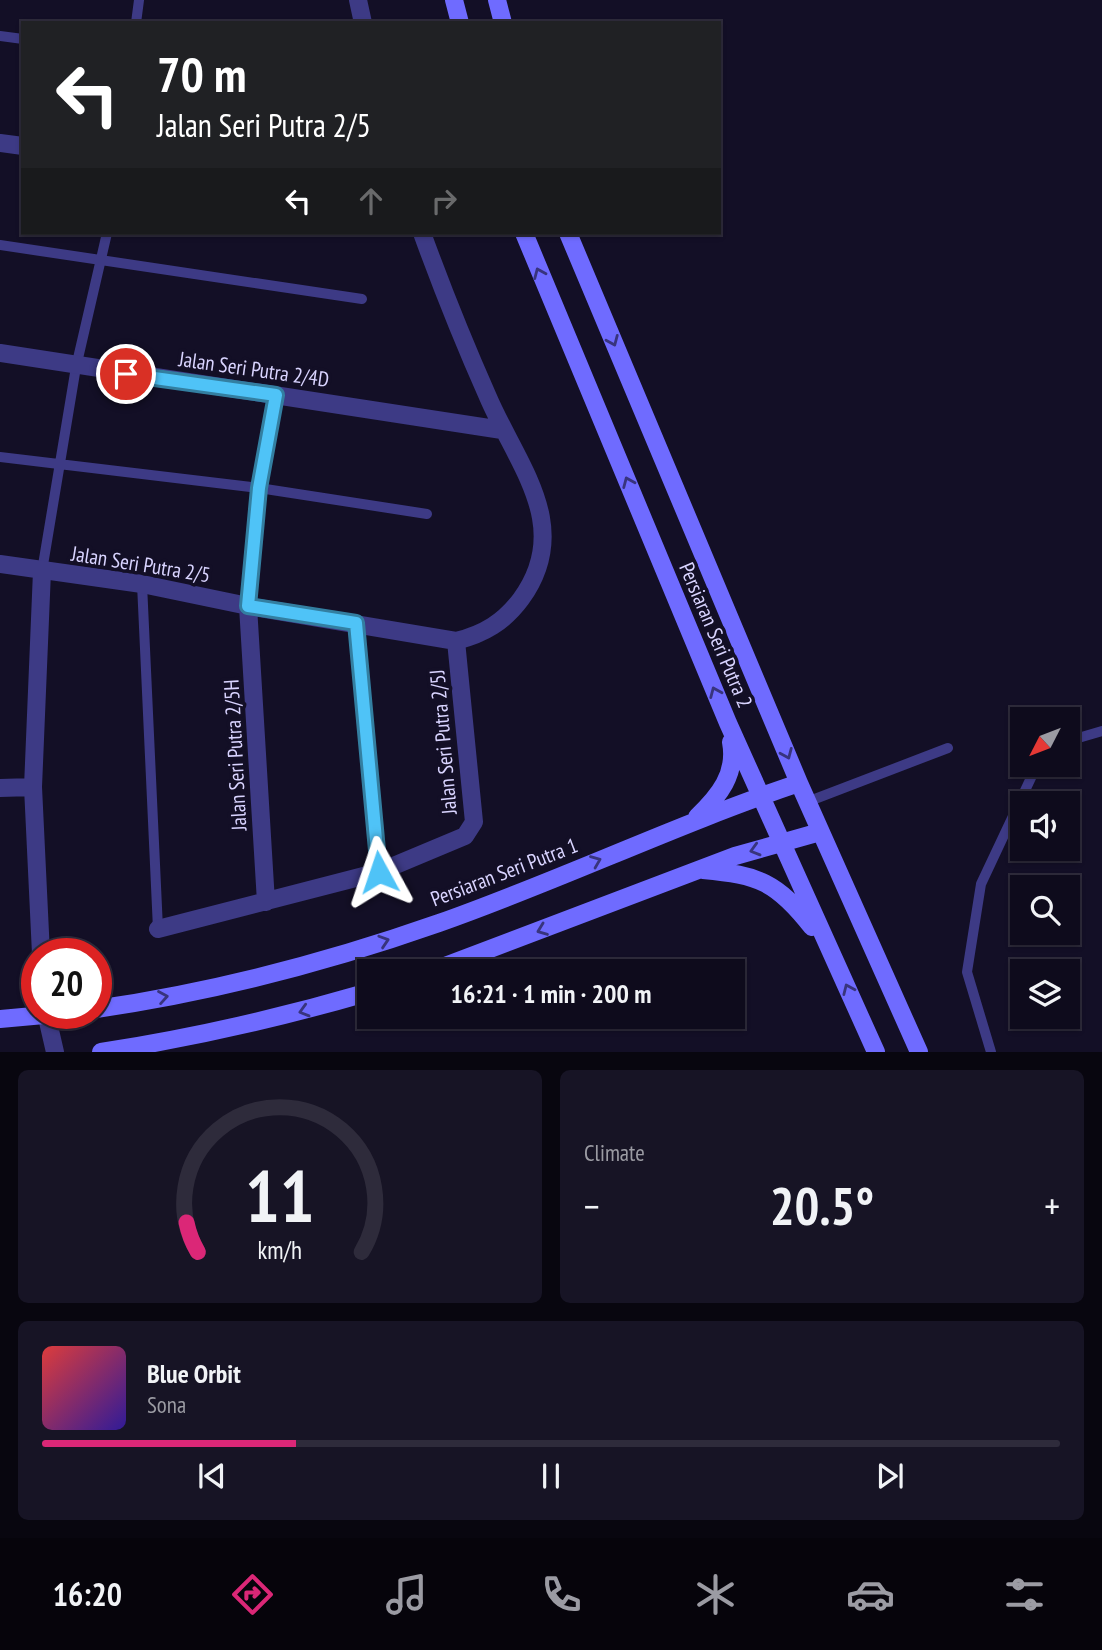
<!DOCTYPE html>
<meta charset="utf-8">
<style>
:root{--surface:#0e0b1c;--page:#171425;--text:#f1f3f6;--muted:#9b9ba3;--line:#2e2b3b;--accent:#db2777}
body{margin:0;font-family:"PT Sans Narrow",sans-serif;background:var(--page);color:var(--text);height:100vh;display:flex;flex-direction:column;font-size:26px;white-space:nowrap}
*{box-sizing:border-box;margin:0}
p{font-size:23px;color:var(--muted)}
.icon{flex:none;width:38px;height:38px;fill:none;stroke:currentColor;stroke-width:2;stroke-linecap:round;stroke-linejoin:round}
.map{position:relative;height:1052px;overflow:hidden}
.side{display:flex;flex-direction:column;gap:18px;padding:18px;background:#08060f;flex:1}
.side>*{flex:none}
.hud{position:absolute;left:21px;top:21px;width:700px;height:214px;border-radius:0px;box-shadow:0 2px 5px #0004,0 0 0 2px var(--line);background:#202124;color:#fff;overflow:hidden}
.needle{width:46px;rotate:228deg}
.fabs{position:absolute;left:1010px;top:707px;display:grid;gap:14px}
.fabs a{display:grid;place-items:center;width:70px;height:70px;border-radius:0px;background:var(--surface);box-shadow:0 2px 5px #0004,0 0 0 2px var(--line);font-size:35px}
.speed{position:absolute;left:21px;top:938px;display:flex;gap:14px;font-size:35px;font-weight:700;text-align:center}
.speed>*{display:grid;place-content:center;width:91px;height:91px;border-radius:50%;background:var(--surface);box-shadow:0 2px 5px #0004,0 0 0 2px var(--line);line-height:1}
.speed .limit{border:10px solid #d22;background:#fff;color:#111}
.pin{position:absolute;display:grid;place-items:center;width:60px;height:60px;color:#fff;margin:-30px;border:4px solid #fff;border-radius:50%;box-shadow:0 2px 7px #0007}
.me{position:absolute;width:77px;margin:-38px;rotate:355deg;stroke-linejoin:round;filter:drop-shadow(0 0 5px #0008)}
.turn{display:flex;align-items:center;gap:24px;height:147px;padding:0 21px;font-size:32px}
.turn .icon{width:91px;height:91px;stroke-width:2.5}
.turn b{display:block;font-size:49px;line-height:60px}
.lanes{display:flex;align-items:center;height:66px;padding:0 21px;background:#0003;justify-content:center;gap:35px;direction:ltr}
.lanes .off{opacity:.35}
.big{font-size:52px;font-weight:800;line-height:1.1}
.side .card{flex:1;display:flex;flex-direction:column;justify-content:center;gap:10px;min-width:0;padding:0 24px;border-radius:10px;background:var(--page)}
.side .dial{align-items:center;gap:0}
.dial svg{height:182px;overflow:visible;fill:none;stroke:var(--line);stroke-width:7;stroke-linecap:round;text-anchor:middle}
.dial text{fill:var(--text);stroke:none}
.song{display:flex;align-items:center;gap:21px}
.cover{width:84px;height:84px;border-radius:10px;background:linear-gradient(135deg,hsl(0 70% 55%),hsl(250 70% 35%))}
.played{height:7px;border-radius:4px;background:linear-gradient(90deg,var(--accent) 25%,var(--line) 25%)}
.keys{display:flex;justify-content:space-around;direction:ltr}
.heat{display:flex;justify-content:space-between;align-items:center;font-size:38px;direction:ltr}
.side .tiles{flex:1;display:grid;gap:18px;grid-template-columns:1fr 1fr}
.card:last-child{grid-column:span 2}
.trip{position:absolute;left:357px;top:959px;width:388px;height:70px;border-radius:0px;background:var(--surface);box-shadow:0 2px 5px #0004,0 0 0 2px var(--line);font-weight:800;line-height:70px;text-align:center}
.tab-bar{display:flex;height:112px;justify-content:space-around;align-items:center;background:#06040b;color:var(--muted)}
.tab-bar .icon{width:49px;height:49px}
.tab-bar .on{color:var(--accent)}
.tab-bar b{font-size:32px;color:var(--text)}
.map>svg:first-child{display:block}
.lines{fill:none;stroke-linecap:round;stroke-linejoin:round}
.lane{stroke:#3d3a85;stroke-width:10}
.street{stroke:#3d3a85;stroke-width:18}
.secondary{stroke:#6f6bff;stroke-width:18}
.oneway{stroke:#38347d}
.route-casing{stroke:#337fa1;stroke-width:18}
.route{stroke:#4fc3f7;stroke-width:12}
.labels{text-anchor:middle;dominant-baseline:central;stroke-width:7;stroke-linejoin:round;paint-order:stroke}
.street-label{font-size:21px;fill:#d9d4ff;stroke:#130f26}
</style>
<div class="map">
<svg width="1102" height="1052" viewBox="0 0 1102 1052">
<rect width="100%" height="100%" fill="#130f26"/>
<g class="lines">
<path class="lane" d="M136,23L139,0
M0,36L23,39
M0,245L362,299
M0,457L259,488L427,514
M42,571L76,367L107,233
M142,584L158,929
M248,606L259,488L276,395
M356,623L379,872
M1068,741L1102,731
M807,802L948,748
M991,1052L967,972L981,884L1037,765"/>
<path class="street" d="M358,0L363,23
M0,143L23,146
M0,353L502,430
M0,564L142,584L248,606L456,641C484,634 504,622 521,599C574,526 517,465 488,397C464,343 442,288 422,233
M248,606L266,902
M0,788L33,787
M158,929L379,872L465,836L474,822L456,641
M41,954L33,787L42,571
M46,1013L55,1052"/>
<path class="secondary" d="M454,0L460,23
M497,0L503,23
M524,233L728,723L876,1052
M568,233L799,783L919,1052
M697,817C719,796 737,774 731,742
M703,870C759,875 777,882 812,927
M432,971L735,856L820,832
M96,1009C213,992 328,962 439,923C561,880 677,824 799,783
M0,1019L66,1013
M101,1052C192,1038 280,1018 369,992"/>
</g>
<defs><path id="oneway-chevron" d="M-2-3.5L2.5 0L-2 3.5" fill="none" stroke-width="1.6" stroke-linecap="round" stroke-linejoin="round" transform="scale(1.75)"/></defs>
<g class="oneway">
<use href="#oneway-chevron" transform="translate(539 273) rotate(-113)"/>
<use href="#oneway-chevron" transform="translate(613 341) rotate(67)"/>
<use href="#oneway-chevron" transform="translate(628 482) rotate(-113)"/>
<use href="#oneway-chevron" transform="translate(715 692) rotate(-113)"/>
<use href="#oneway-chevron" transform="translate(787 754) rotate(67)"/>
<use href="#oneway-chevron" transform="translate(755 850) rotate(164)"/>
<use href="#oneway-chevron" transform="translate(596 861) rotate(-22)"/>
<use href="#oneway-chevron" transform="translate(542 930) rotate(159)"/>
<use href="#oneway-chevron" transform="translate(384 941) rotate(-18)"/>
<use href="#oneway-chevron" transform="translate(848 989) rotate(-114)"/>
<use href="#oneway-chevron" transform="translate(163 997) rotate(-10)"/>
<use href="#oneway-chevron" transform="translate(304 1011) rotate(164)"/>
</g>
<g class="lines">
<defs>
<path id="route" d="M126,374L276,395L259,488L248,606L356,623L379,872"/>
</defs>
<use href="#route" class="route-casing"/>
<use href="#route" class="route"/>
</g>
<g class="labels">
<g class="street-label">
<text transform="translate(254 369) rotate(8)">Jalan Seri Putra 2/4D</text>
<text transform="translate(141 564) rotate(9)">Jalan Seri Putra 2/5</text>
<text transform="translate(716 635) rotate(67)">Persiaran Seri Putra 2</text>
<text transform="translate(443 742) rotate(-95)">Jalan Seri Putra 2/5J</text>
<text transform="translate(235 755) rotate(-93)">Jalan Seri Putra 2/5H</text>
<text transform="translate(504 872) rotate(-21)">Persiaran Seri Putra 1</text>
</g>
</g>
</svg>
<div class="fabs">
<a><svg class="needle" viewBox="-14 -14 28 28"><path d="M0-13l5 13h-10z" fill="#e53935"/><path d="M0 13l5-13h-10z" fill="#9b9ba3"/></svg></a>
<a><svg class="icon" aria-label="sound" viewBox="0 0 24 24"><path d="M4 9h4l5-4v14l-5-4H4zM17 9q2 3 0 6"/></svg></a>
<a><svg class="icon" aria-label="search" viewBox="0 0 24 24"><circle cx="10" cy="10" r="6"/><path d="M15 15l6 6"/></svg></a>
<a><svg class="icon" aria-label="layers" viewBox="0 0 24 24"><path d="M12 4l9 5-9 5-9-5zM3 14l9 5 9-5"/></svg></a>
</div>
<div class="speed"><div class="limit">20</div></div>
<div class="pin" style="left:126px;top:374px;background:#d93025"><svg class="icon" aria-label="arrive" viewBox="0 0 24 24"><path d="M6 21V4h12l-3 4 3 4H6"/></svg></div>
<svg class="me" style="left:379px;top:872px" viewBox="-20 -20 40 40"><path d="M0-17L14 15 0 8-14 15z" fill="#4fc3f7" stroke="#fff" stroke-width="4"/></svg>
<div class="trip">16:21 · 1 min · 200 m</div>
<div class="hud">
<div class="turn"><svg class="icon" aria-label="left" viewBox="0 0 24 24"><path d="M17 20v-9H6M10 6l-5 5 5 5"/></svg><div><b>70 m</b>Jalan Seri Putra 2/5</div></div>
<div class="lanes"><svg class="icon" aria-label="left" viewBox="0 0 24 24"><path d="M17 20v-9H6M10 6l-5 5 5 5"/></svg><svg class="icon off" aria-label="ahead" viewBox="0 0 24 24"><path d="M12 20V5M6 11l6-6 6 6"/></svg><svg class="icon off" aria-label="right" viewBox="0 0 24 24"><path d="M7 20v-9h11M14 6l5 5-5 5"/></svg></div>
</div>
</div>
<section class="side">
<div class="tiles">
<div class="card dial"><svg viewBox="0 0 100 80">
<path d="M14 69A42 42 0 1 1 86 69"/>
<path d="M14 69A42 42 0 0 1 9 56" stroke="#db2777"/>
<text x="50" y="56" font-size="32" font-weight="700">11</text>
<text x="50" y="72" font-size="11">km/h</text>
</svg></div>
<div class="card"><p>Climate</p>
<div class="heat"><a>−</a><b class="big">20.5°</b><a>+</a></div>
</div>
<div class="card">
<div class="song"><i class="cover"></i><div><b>Blue Orbit</b><p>Sona</p></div></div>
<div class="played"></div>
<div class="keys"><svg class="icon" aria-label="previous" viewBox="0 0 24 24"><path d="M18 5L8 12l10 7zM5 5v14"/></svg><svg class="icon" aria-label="pause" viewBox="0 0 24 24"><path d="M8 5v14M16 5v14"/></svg><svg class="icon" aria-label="next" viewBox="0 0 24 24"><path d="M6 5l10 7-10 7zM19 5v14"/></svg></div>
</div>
</div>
</section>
<nav class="tab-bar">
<b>16:20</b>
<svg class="icon on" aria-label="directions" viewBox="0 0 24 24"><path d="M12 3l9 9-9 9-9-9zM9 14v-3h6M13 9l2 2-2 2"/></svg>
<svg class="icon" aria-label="music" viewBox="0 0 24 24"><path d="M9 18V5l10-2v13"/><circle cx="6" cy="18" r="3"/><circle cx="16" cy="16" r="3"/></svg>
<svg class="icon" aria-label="phone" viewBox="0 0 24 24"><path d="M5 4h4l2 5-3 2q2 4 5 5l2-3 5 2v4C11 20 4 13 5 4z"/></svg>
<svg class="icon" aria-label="climate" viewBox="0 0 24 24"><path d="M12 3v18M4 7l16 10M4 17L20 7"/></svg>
<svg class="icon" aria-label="car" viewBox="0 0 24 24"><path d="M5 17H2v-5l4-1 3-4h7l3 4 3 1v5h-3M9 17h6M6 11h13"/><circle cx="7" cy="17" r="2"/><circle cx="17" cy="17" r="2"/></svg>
<svg class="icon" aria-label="filters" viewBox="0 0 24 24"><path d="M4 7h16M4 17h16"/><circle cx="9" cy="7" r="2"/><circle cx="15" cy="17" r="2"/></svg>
</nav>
